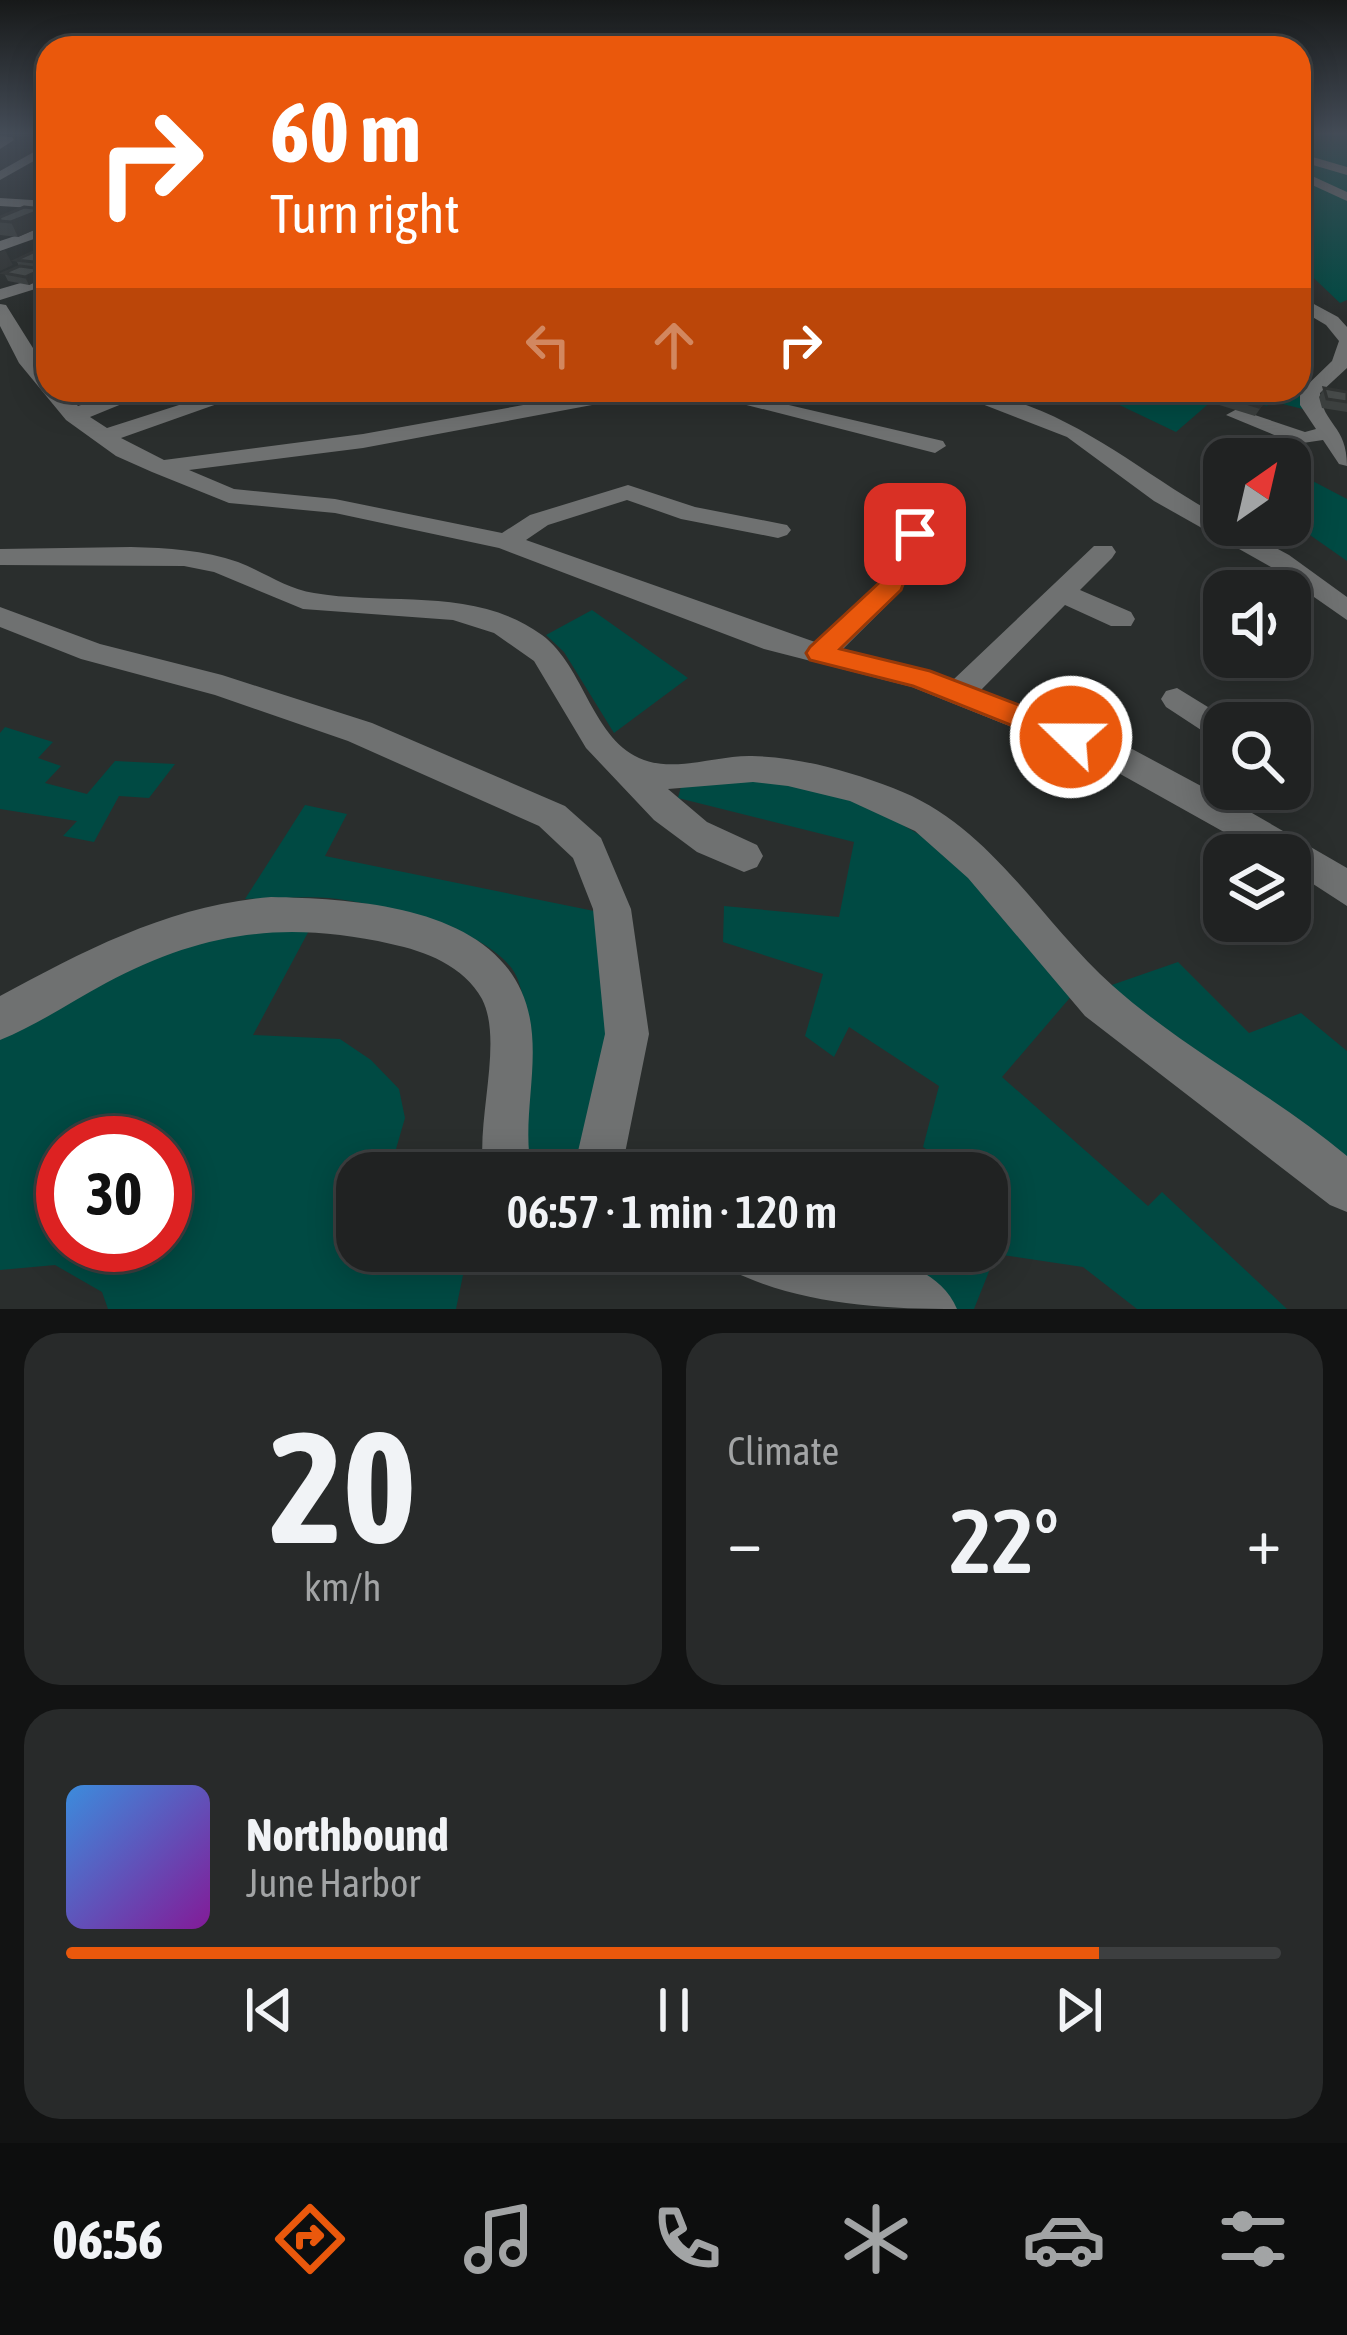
<!DOCTYPE html>
<meta charset="utf-8">
<style>
:root{--surface:#202222;--page:#282a2a;--text:#f1f3f6;--muted:#a2a4a5;--line:#3d3f40;--accent:#ea580c}
body{margin:0;font-family:"Asap Condensed",sans-serif;background:var(--page);color:var(--text);height:100vh;display:flex;flex-direction:column;font-size:45px;white-space:nowrap}
*{box-sizing:border-box;margin:0}
p{font-size:39px;color:var(--muted)}
.icon{flex:none;width:66px;height:66px;fill:none;stroke:currentColor;stroke-width:2;stroke-linecap:round;stroke-linejoin:round}
.map{position:relative;height:1309px;overflow:hidden}
.sheet{display:flex;flex-direction:column;gap:24px;padding:24px;background:#121313;flex:1}
.sheet>*{flex:none}
.guide{position:absolute;left:36px;top:36px;width:1275px;height:366px;border-radius:36px;box-shadow:0 6px 30px #0003,0 0 0 3px var(--line);background:#ea580c;color:#fff;overflow:hidden}
.needle{width:78px;rotate:34deg}
.fabs{position:absolute;left:1203px;top:438px;display:grid;gap:24px}
.fabs a{display:grid;place-items:center;width:108px;height:108px;border-radius:24px;background:var(--surface);box-shadow:0 6px 30px #0003,0 0 0 3px var(--line);font-size:60px}
.speed{position:absolute;left:36px;top:1116px;display:flex;gap:24px;font-size:60px;font-weight:700;text-align:center}
.speed>*{display:grid;place-content:center;width:156px;height:156px;border-radius:50%;background:var(--surface);box-shadow:0 6px 30px #0003,0 0 0 3px var(--line);line-height:1}
.speed .limit{border:18px solid #d22;background:#fff;color:#111}
.pin{position:absolute;display:grid;place-items:center;width:102px;height:102px;color:#fff;margin:-51px;border-radius:24px;box-shadow:0 6px 18px #0006}
.me{position:absolute;width:132px;margin:-66px;rotate:292deg;stroke-linejoin:round;filter:drop-shadow(0 0 9px #0008)}
.turn{display:flex;align-items:center;gap:42px;height:252px;padding:0 36px;font-size:54px}
.turn .icon{width:156px;height:156px;stroke-width:2.5}
.turn b{display:block;font-size:84px;line-height:102px}
.lanes{display:flex;align-items:center;height:114px;padding:0 36px;background:#0003;justify-content:center;gap:60px;direction:ltr}
.lanes .off{opacity:.35}
.big{font-size:90px;font-weight:600;line-height:1.1}
.sheet .widget{flex:1;display:flex;flex-direction:column;justify-content:center;gap:18px;min-width:0;padding:0 42px;border-radius:36px;background:var(--page)}
.sheet .dial{align-items:center;gap:0}
.dial b{font-size:156px;line-height:1}
.song{display:flex;align-items:center;gap:36px}
.cover{width:144px;height:144px;border-radius:18px;background:linear-gradient(135deg,hsl(210 70% 55%),hsl(290 70% 35%))}
.played{height:12px;border-radius:6px;background:linear-gradient(90deg,var(--accent) 85%,var(--line) 85%)}
.keys{display:flex;justify-content:space-around;direction:ltr}
.heat{display:flex;justify-content:space-between;align-items:center;font-size:66px;direction:ltr}
.sheet .tiles{flex:1;display:grid;gap:24px;grid-template-columns:1fr 1fr}
.widget:last-child{grid-column:span 2}
.trip{position:absolute;left:336px;top:1152px;width:672px;height:120px;border-radius:36px;background:var(--surface);box-shadow:0 6px 30px #0003,0 0 0 3px var(--line);font-weight:600;line-height:120px;text-align:center}
.dock{display:flex;height:192px;justify-content:space-around;align-items:center;background:#0d0e0e;color:var(--muted)}
.dock .icon{width:84px;height:84px}
.dock .on{color:var(--accent)}
.dock b{font-size:54px;color:var(--text)}
.map>svg:first-child{display:block}
.green{fill:#004a43;fill-rule:evenodd}
.lines{fill:none;stroke-linecap:round;stroke-linejoin:round}
.minor{fill:#6f7171;fill-rule:evenodd}
.wall{fill:#3c403f}
.shaded-wall{fill:#313433}
.building{fill:#464a49;stroke:#313433;stroke-width:3}
.route{fill:#ea580c;stroke:#983908;stroke-width:3}
</style>
<div class="map">
<svg width="1347" height="1309" viewBox="0 0 1347 1309">
<rect width="100%" height="100%" fill="#2a2e2d"/>
<path class="green" d="M1299,134H1347V300L1340,303L1299,264Z
M1088,390H1298L1303,409L1270,401L1267,406L1221,393L1176,432Z
M1305,477L1347,499V561L1290,521V481Z
M592,610L688,678L614,733L564,652L546,635Z
M5,727L53,742L38,758L61,766L45,783L87,794L115,761L175,764L149,798L119,796L94,842L63,836L77,821L0,809V733Z
M756,780L808,784L868,805L967,862L1074,993L1002,1077L1148,1206L1162,1192L1287,1309H1137L1083,1267L996,1254L974,1309H952L936,1291L806,1251H987V1173H964L923,1147L939,1086L849,1027L834,1057L805,1036L823,974L723,942L724,906L839,917L854,842L678,798L681,786Z
M305,805L347,814L325,856L599,912L615,1025L580,1173H520C524,1112 539,1039 518,980C499,929 377,903 329,898C302,896 273,899 245,899Z
M312,925L253,1035L340,1039L371,1060L399,1089L405,1118L389,1173H357V1251H468L456,1309H108L102,1292L55,1265L0,1270V1025L189,935ZM63,1143H165V1245H63Z
M1178,962L1249,1033L1301,1013L1347,1051V1171L1103,988Z"/>
<g class="lines">
<path class="minor" d="M0,136L12,137L14,140L0,149Z
M48,144V153L0,180V171Z
M1299,153L1347,167V175L1299,161Z
M1299,170L1347,192V201L1299,179Z
M0,198L48,201V209L0,206Z
M48,225V234L0,251V241Z
M48,275V285L0,300V289Z
M1299,296L1338,317L1347,327V368L1320,393C1323,425 1347,425 1347,466L1339,464L1323,440L1296,444L1226,415L1237,409L1305,432L1316,429L1300,405V392L1332,361L1339,341L1326,325L1299,309Z
M0,304L6,305L48,372V390H63L78,406L126,390H156L90,417L107,428L226,390H257L121,438L164,460L363,434L606,390H650L640,396L363,448L189,470L234,489L335,499L502,533L530,515L628,485L695,507L787,525L791,530L787,535L778,538L681,519L627,500L548,525L526,540L815,642L880,581L897,538L940,501H958L961,506L958,511L918,547L902,590L843,649L954,679L1094,546H1112L1116,552L1112,558L1080,590L1131,612L1135,619L1131,626H1111L1065,605L981,690L1121,743L1216,794L1224,785V789H1258L1245,809L1347,868V906L1290,869V855H1265L1097,761L912,687L764,649L499,548L335,513L229,503L152,472L116,456L66,420L19,363L0,326Z
M688,390H725L943,441L946,446L935,453Z
M946,390C1053,390 1135,471 1224,519V525H1234L1289,555L1347,597V620L1271,567L1154,501L1067,437Z
M131,547C168,548 204,550 238,562C264,572 287,589 314,593C390,606 475,586 542,635C585,667 592,741 644,760C677,772 718,755 752,756C800,757 848,771 893,788C991,825 1038,919 1113,986C1185,1050 1273,1094 1347,1156V1212L1330,1205L1085,1016L968,878L915,831L850,801L788,786L753,782L668,789L707,822L757,845L763,856L757,867L744,872L697,852L654,820L586,748L534,661L494,633L453,620L303,609L214,572L184,566L0,565V549Z
M0,607L100,644L222,675L372,723L565,806L601,838L631,909L649,1034L621,1173H573L605,1034L593,909L573,858L539,826L348,741L215,695L81,659L0,627Z
M1177,688L1234,723H1224V745L1166,707L1161,699L1166,691Z
M271,897C369,899 522,909 532,1034C536,1081 522,1126 532,1173H484C475,1122 504,1042 482,999C464,966 425,951 391,944C284,920 201,932 106,983C71,1002 37,1025 0,1040V996C87,949 171,905 271,897Z
M720,1251H863C900,1260 942,1273 957,1309C880,1309 798,1304 728,1269Z"/>
</g>
<path class="wall" d="M44,209L48,218V224L18,237L0,235V217Z
M33,252L46,277L29,285L8,281L4,273L19,266L16,260Z
M1324,388L1347,392V412L1322,408L1319,397Z
M1220,395L1266,400L1255,416L1216,404Z"/>
<path class="shaded-wall" d="M44,209L48,218V224L18,237L11,222Z
M5,250L13,265L0,271V252Z
M48,255V265L38,270L34,262Z
M43,269L46,277L29,285L25,277Z"/>
<path class="building" d="M24,207L44,209L11,222L0,221V217Z
M33,252L48,254V255L34,262L16,260Z
M20,266L43,269L25,277L4,273Z
M1324,388L1347,392V402L1327,399Z
M1225,390H1234L1266,400L1259,407L1220,395Z"/>
<linearGradient id="sky" x2="0" y2="1"><stop stop-color="#171919"/><stop offset="0.42" stop-color="#444c57"/><stop offset="1" stop-color="#444c57" stop-opacity="0"/></linearGradient>
<rect width="1347" height="317" fill="url(#sky)"/>
<path class="route" d="M915,527L927,534L917,546L901,590L840,649L930,671L1082,729L1086,737L1082,745H1061L913,686L810,660L806,653L810,647L881,581L894,544Z"/>
</svg>
<div class="fabs">
<a><svg class="needle" viewBox="-14 -14 28 28"><path d="M0-13l5 13h-10z" fill="#e53935"/><path d="M0 13l5-13h-10z" fill="#a2a4a5"/></svg></a>
<a><svg class="icon" aria-label="sound" viewBox="0 0 24 24"><path d="M4 9h4l5-4v14l-5-4H4zM17 9q2 3 0 6"/></svg></a>
<a><svg class="icon" aria-label="search" viewBox="0 0 24 24"><circle cx="10" cy="10" r="6"/><path d="M15 15l6 6"/></svg></a>
<a><svg class="icon" aria-label="layers" viewBox="0 0 24 24"><path d="M12 4l9 5-9 5-9-5zM3 14l9 5 9-5"/></svg></a>
</div>
<div class="speed"><div class="limit">30</div></div>
<div class="pin" style="left:915px;top:534px;background:#d93025"><svg class="icon" aria-label="arrive" viewBox="0 0 24 24"><path d="M6 21V4h12l-3 4 3 4H6"/></svg></div>
<svg class="me" style="left:1071px;top:737px" viewBox="-20 -20 40 40"><circle r="17" fill="#ea580c" stroke="#fff" stroke-width="3"/><path d="M0-11L8 9 0 5-8 9z" fill="#fff"/></svg>
<div class="trip">06:57 · 1 min · 120 m</div>
<div class="guide">
<div class="turn"><svg class="icon" aria-label="right" viewBox="0 0 24 24"><path d="M7 20v-9h11M14 6l5 5-5 5"/></svg><div><b>60 m</b>Turn right</div></div>
<div class="lanes"><svg class="icon off" aria-label="left" viewBox="0 0 24 24"><path d="M17 20v-9H6M10 6l-5 5 5 5"/></svg><svg class="icon off" aria-label="ahead" viewBox="0 0 24 24"><path d="M12 20V5M6 11l6-6 6 6"/></svg><svg class="icon" aria-label="right" viewBox="0 0 24 24"><path d="M7 20v-9h11M14 6l5 5-5 5"/></svg></div>
</div>
</div>
<section class="sheet">
<div class="tiles">
<div class="widget dial"><b>20</b><p>km/h</p></div>
<div class="widget"><p>Climate</p>
<div class="heat"><a>−</a><b class="big">22°</b><a>+</a></div>
</div>
<div class="widget">
<div class="song"><i class="cover"></i><div><b>Northbound</b><p>June Harbor</p></div></div>
<div class="played"></div>
<div class="keys"><svg class="icon" aria-label="previous" viewBox="0 0 24 24"><path d="M18 5L8 12l10 7zM5 5v14"/></svg><svg class="icon" aria-label="pause" viewBox="0 0 24 24"><path d="M8 5v14M16 5v14"/></svg><svg class="icon" aria-label="next" viewBox="0 0 24 24"><path d="M6 5l10 7-10 7zM19 5v14"/></svg></div>
</div>
</div>
</section>
<nav class="dock">
<b>06:56</b>
<svg class="icon on" aria-label="directions" viewBox="0 0 24 24"><path d="M12 3l9 9-9 9-9-9zM9 14v-3h6M13 9l2 2-2 2"/></svg>
<svg class="icon" aria-label="music" viewBox="0 0 24 24"><path d="M9 18V5l10-2v13"/><circle cx="6" cy="18" r="3"/><circle cx="16" cy="16" r="3"/></svg>
<svg class="icon" aria-label="phone" viewBox="0 0 24 24"><path d="M5 4h4l2 5-3 2q2 4 5 5l2-3 5 2v4C11 20 4 13 5 4z"/></svg>
<svg class="icon" aria-label="climate" viewBox="0 0 24 24"><path d="M12 3v18M4 7l16 10M4 17L20 7"/></svg>
<svg class="icon" aria-label="car" viewBox="0 0 24 24"><path d="M5 17H2v-5l4-1 3-4h7l3 4 3 1v5h-3M9 17h6M6 11h13"/><circle cx="7" cy="17" r="2"/><circle cx="17" cy="17" r="2"/></svg>
<svg class="icon" aria-label="filters" viewBox="0 0 24 24"><path d="M4 7h16M4 17h16"/><circle cx="9" cy="7" r="2"/><circle cx="15" cy="17" r="2"/></svg>
</nav>
